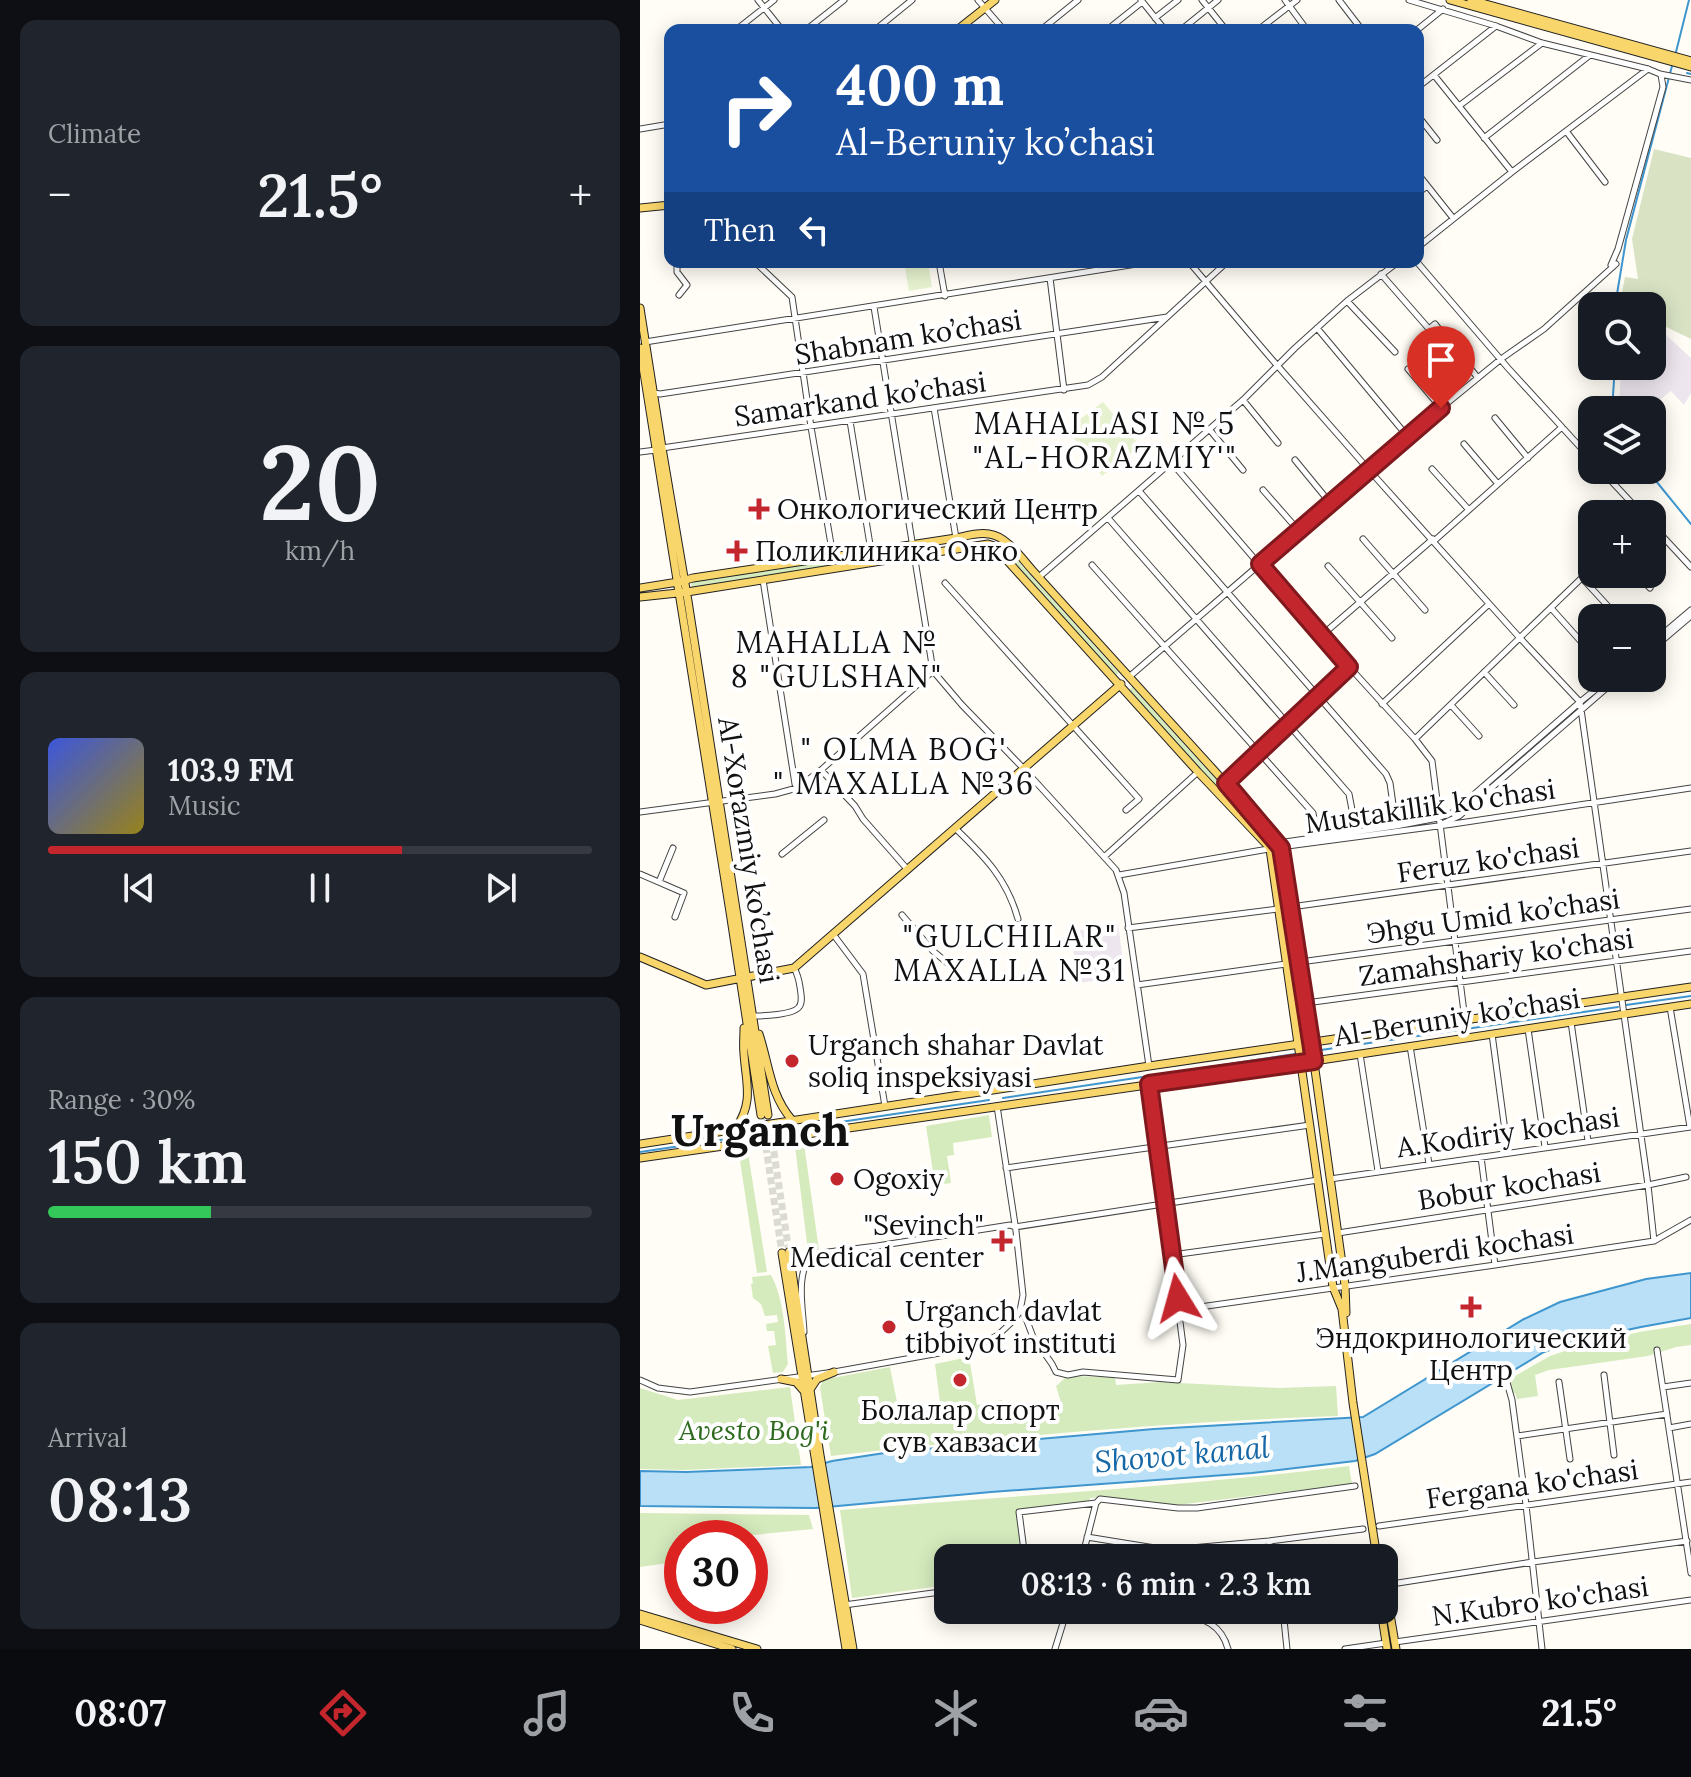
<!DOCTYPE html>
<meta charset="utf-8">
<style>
:root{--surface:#171b24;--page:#20242c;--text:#f1f3f6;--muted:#9ea1a6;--line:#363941;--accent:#c4262e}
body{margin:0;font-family:Lora,serif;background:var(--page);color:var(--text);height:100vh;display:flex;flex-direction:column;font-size:30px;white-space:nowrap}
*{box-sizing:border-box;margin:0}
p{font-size:26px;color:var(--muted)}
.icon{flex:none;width:44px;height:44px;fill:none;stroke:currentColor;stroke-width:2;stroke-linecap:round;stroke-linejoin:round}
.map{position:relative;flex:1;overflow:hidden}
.panel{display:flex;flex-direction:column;gap:20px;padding:20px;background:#0d0f14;width:640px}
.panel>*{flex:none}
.top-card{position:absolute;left:24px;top:24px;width:760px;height:244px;border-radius:16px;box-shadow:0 4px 20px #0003;background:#1a4fa0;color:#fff;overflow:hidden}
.controls{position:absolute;left:938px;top:292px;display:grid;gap:16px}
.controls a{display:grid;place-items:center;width:88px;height:88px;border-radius:16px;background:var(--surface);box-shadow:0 4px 20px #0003;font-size:40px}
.speed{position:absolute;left:24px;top:1520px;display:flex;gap:16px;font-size:40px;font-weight:700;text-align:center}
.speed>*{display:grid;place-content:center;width:104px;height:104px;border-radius:50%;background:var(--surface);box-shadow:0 4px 20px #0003;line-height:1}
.speed .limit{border:12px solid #d22;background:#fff;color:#111}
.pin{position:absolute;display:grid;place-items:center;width:68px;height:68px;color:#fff;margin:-82px -34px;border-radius:50% 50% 50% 0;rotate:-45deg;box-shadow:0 0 8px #0007}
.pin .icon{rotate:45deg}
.me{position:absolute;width:88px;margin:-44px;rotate:352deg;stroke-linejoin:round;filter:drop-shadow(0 0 6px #0008)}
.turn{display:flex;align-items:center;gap:28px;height:168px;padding:0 40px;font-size:36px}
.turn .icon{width:104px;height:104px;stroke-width:2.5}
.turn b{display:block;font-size:56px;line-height:68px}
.then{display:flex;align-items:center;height:76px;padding:0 40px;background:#0003;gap:16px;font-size:30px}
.big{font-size:60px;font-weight:600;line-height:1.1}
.panel .card{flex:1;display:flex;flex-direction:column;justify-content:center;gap:12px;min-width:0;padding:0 28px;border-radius:16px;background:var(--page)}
.panel .dial{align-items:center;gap:0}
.dial b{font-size:104px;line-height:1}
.song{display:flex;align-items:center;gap:24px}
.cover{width:96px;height:96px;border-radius:12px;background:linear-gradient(135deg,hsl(230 70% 55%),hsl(50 70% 35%))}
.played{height:8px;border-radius:4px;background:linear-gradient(90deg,var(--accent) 65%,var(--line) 65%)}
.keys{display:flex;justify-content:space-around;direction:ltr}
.heat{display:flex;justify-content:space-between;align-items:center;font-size:44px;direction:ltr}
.charge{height:12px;border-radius:6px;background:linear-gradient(90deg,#34c759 30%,var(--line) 0)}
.trip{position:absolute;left:294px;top:1544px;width:464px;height:80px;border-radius:16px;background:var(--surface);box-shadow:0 4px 20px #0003;font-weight:600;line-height:80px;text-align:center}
.dock{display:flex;height:128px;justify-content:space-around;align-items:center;background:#090b0e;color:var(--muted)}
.dock .icon{width:56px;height:56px}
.dock .on{color:var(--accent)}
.dock b{font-size:36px;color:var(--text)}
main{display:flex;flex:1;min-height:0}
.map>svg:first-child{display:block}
.industrial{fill:#eee6ef}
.green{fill:#d5ebbd}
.cemetery{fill:#d9e3c4}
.pitch{fill:#e6f2cf}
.water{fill:#b9e0f7;stroke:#3f96cf;stroke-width:2}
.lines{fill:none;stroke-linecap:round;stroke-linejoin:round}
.stream{stroke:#3f96cf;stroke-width:2}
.major-tunnel{stroke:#dbdad3;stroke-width:7;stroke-dasharray:7 3.5;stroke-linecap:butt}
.minor-casing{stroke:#444;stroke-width:7}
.major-casing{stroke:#222;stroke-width:9}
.minor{stroke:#fff;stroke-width:5}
.major{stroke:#f9d66b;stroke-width:7}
.route-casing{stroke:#7f191e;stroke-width:20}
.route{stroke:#c4262e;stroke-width:14}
.poi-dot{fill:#c4262e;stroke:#fff;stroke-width:3}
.labels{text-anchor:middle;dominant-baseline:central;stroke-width:8;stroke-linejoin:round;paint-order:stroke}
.street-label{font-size:28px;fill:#111;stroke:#fff}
.poi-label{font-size:28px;fill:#111;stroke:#fff;text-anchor:start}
.park-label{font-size:28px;font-style:italic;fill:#2f6b1f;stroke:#fff}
.neighbourhood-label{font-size:30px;letter-spacing:2px;fill:#111;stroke:#fff}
.water-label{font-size:30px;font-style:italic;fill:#1768a6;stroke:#fff}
.town-label{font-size:44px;font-weight:bold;fill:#111;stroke:#fff}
</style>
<main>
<section class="panel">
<div class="card"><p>Climate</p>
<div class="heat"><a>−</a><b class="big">21.5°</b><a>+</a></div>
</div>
<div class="card dial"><b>20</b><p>km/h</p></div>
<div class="card">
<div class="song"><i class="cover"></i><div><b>103.9 FM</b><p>Music</p></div></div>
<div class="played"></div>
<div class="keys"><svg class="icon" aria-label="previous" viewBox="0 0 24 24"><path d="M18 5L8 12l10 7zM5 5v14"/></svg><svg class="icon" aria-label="pause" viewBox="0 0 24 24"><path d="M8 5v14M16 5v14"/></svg><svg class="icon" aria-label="next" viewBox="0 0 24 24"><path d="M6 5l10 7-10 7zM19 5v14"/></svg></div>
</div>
<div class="card"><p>Range · 30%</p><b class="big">150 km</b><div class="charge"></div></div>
<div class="card"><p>Arrival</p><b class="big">08:13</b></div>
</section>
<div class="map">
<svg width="1051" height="1649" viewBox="0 0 1051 1649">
<rect width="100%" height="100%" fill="#fffdf5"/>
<path class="industrial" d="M1012,322L1051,358V393L1044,405L1031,391L1007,410H979L981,366H1012Z
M478,924L485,976L439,983L431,938L428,932Z"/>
<path class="green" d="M269,548L270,550L269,554L52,587L51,582Z
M365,548H366L479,673L475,676L362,552Z
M492,687L630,839L626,842L488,691Z
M639,852L640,853L666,1040L661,1039L634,855Z
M349,1115L352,1137L313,1143L314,1155L307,1156L311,1183L295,1185L286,1126Z
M163,1137L179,1250L168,1251L154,1138Z
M108,1153L127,1272L117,1273L99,1154Z
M131,1275C145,1301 145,1335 148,1364L143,1372L133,1373L128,1346L136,1345L134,1331H127L126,1324L138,1322L137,1315L125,1316L121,1304L113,1298L111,1284L113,1283L112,1277Z
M1051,1324V1345L1036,1347L1008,1356L909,1370L895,1375L898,1396L877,1399L875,1393H872L868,1380L910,1356L928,1350L999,1332Z
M329,1357L337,1405L362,1400L367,1419L423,1409L416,1386L425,1378V1376L475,1377L476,1385L520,1382L639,1388L696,1386L698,1416C528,1422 359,1437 191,1456L180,1388L182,1382L187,1379L250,1367L258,1407L300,1402L295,1364Z
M150,1387L161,1465L44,1470L0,1469V1388L38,1400Z
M709,1466L712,1484L537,1505L467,1497L450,1498L449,1503L382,1514L388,1558H308V1585L212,1598L200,1510C370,1496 540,1487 709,1466Z
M0,1513L169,1515L173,1529L83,1538H42V1561L0,1567Z"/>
<path class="cemetery" d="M1014,149L1051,158V339L1012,320V306H990L980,303L985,277L998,279L992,239Z"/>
<path class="pitch" d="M264,262H288L292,287L269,291Z
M463,402L500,446L462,476L427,429Z"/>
<path class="water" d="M1051,1273V1318L1001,1327L936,1341L904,1352L735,1454L715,1461L612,1473L351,1492L176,1508L0,1506V1471L46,1472L171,1467L192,1461L251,1452L514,1429L723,1417L884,1319L920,1302L1006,1279Z"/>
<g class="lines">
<path class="stream" d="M1036,52L1049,0
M1047,73L1051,74
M975,306L986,240L1032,66
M972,410L975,366
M1007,470L1051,524
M986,1005L1051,996
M681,1050L978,1007
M664,1052H668
M363,1098L655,1054
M133,1132L349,1100
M0,1152L121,1134"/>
<path class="major-tunnel" d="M121,1115L142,1253
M129,1120L149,1252"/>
<defs>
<path id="minor" d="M118,0L142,30
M338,0L364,30
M501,0L525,30
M562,0L586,30
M645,0L667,30
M699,0L722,30
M769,0L856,26L902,43L1008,69L1020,74L1051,80
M515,18L538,0
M96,30L134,0
M166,30L204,0
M235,30L272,0
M401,30L438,0
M467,30L502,2
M541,30L578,0
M618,30L657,0
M777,30L803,9
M794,75L872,172
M778,87L856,26
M819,106L902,43
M778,116L797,140
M0,129L30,124
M926,131L965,182
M844,138L950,55
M778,174L813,218
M778,193L787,186
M778,247L872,172L1008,69
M37,262V272L47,285L39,295
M115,262L152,297L171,427L193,556
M299,262L305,296
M549,262L629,356L729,470L879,637L940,702L1008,1185L1014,1241
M777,262L868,368L952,460
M971,265L978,249L1023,87L1021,75
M741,274L789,329L795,324L838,378
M410,278L424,390
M707,301L755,352
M234,307L293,671L322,705L384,769L476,870L484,893L509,1066
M677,328L768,437
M5,342L509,262
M768,369L801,408
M14,393L20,394L527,317
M603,400L638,443
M294,408L316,538
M855,418L888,458
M210,421L231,551
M569,429L603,470
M824,444L858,484
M22,448L448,385L462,377L587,262
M0,452L16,450
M655,460L691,504
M532,463L681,636L775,739L792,761L825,1020
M792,469L829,510
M961,470L1002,514
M623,490L659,531
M499,491L746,774L750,783L756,826
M468,518L709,794L716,831
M1012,525L1051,567
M723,539L785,610
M794,541L922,427
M452,565L673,813L677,837
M688,566L752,638
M996,574L1010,588
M399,577L603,400L655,348L707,301L758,262
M942,578L977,616
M123,580L155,784L157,788
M305,583L499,799L486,810
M911,608L945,646
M681,636L793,539
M1012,643L1051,610
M1012,649L1051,616
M844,672L874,705
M489,677L801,408L861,359L904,329L976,264
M742,704L849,604
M811,705L839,736
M775,739L952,568
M181,770L215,806L223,819L268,870
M586,783L709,667
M0,812L135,794L157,788L181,770L293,671
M804,823L819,816L978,678
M316,829C345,857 367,879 378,919
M638,843L756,826L798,818L814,812L940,702L970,678
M142,854L184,820
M464,857L558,772
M0,874L44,893L35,917
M479,875L640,847L813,824L1051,788
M19,882L33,848
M651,907L1051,851
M262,915L293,951L316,970
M488,928L638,909
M193,934L223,974L245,1106
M660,962L1051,909
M497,985L646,964
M666,1003L1051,951
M1030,1007L1050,1127
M113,1016C123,1016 153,1015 159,1007C163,1002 161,994 160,987C159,980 158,975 154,968
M931,1022L948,1141
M888,1029L905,1147
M852,1034L868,1153
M770,1046L789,1164
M720,1054L738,1171
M841,1157L855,1265
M366,1168L670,1125
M690,1179L1051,1127
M698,1233L1008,1185L1046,1177
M532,1255L685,1234
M382,1308L393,1337L412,1364L416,1372L428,1375L443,1372L538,1380L543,1345L509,1084
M539,1310L855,1265L1014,1241L1051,1220
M164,1332C163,1308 155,1274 172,1254L237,1246L370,1225L375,1227L678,1180
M1017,1350L1051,1573
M964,1375L974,1455
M866,1379L872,1400L886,1505L902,1649
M0,1380L18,1388L50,1392L194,1372L305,1352L338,1346L358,1335L374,1320L380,1311L383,1295L376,1231L357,1106
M919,1382L930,1459
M1023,1387L1051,1383
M1029,1428L1051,1424
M877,1436L1027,1414
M739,1526L1051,1482
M447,1537L521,1549H540L629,1541L723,1529
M629,1541L634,1558
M586,1545L587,1558
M385,1558L379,1512L456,1503
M442,1558L456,1503L460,1499L538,1508H557L715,1486
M708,1558L728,1555
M745,1585L893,1562L1047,1541
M204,1605L308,1591
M531,1610C557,1618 580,1619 588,1649
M643,1610L647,1649
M755,1642L1051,1600
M415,1649L427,1610
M705,1649L746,1643"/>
<path id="major" d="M810,0L1051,67
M831,0L1051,61
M317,30L355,0
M0,208L30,205
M0,308L22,448L48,601L128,1115
M0,348L90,912L121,1115
M0,588L38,582L53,578L316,538C326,536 338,532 349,534C367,536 382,559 394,572L591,789L638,843
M0,597L47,592L348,544L354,546L558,772L628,846L630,849L693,1287L702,1309L713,1403L737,1558
M635,845L638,843L643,859L660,962L705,1285L706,1313
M0,957L66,985L154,968L481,684
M119,1034C129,1064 130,1095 152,1120
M96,1128C114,1101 106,1084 104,1054C103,1046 104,1037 104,1028
M0,1144L516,1065L1051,987
M0,1158L674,1061L1051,1004
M149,1252L180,1455L213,1649
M142,1253L206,1649
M141,1379L156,1382L163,1390
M171,1388L177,1379L194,1372
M744,1579L756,1649
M741,1610L747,1649
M0,1614L117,1649
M0,1620L92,1649"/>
</defs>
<use href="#minor" class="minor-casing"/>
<use href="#major" class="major-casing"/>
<use href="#minor" class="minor"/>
<use href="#major" class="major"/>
</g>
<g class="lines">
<defs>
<path id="route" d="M538,1298L509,1084L674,1061L641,848L586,783L709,667L620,564L801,408"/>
</defs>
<use href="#route" class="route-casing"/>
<use href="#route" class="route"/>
</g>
<g class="poi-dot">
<path d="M115 497h8v8h8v8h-8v8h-8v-8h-8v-8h8z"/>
<path d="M93 539h8v8h8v8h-8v8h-8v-8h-8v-8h8z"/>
<circle cx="152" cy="1061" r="8"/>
<circle cx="197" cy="1179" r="8"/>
<path d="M358 1229h8v8h8v8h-8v8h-8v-8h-8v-8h8z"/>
<path d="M827 1295h8v8h8v8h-8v8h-8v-8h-8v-8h8z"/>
<circle cx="249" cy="1327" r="8"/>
<circle cx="320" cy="1380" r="8"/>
</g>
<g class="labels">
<g class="street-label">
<text transform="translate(268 337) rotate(-9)">Shabnam ko’chasi</text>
<text transform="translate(220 399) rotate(-8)">Samarkand ko’chasi</text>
<text transform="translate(790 806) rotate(-8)">Mustakillik ko'chasi</text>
<text transform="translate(109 850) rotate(81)">Al-Xorazmiy ko’chasi</text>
<text transform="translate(848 860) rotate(-8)">Feruz ko'chasi</text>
<text transform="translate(853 916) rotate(-8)">Эhgu Umid ko’chasi</text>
<text transform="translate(856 957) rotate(-8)">Zamahshariy ko'chasi</text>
<text transform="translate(817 1017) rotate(-9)">Al-Beruniy ko’chasi</text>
<text transform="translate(868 1132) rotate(-8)">A.Kodiriy kochasi</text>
<text transform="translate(869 1186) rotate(-9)">Bobur kochasi</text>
<text transform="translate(795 1253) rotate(-8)">J.Manguberdi kochasi</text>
<text transform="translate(892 1484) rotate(-8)">Fergana ko'chasi</text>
<text transform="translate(900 1601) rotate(-8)">N.Kubro ko'chasi</text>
</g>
<g class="poi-label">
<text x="137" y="509">Онкологический Центр</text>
<text x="115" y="551">Поликлиника Онко</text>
<text x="168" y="1045">Urganch shahar Davlat<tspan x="168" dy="32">soliq inspeksiyasi</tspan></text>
<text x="213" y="1179">Ogoxiy</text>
<text x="344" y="1225" text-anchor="end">"Sevinch"<tspan x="344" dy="32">Medical center</tspan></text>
<text x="265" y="1311">Urganch davlat<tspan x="265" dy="32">tibbiyot instituti</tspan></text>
<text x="831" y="1338" text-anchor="middle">Эндокринологический<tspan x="831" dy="32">Центр</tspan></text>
<text x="320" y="1410" text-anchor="middle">Болалар спорт<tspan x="320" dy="32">сув хавзаси</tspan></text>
</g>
<g class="park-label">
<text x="114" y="1430">Avesto Bog'i</text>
</g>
<g class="neighbourhood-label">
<text x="465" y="423">MAHALLASI № 5<tspan x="465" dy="34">"АL-HORAZMIY'"</tspan></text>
<text x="197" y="642">MAHALLA №<tspan x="197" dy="34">8 "GULSHAN"</tspan></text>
<text x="264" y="749">" OLMA BOG'<tspan x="264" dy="34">" MAXALLA №36</tspan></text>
<text x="370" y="936">"GULCHILAR"<tspan x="370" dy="34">MAXALLA №31</tspan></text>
</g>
<g class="water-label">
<text transform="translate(542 1454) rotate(-5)">Shovot kanal</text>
</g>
<g class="town-label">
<text x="120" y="1130">Urganch</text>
</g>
</g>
</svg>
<div class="controls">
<a><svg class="icon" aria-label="search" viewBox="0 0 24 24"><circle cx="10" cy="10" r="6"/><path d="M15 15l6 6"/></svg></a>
<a><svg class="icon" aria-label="layers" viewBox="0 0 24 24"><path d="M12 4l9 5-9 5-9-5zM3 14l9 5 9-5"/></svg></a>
<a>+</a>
<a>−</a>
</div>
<div class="speed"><div class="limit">30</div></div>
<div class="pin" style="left:801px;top:408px;background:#d93025"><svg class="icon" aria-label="arrive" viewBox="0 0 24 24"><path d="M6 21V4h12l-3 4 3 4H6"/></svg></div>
<svg class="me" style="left:538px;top:1298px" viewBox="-20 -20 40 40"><path d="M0-17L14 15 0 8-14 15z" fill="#c4262e" stroke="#fff" stroke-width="4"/></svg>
<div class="trip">08:13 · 6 min · 2.3 km</div>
<div class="top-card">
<div class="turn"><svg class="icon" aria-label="right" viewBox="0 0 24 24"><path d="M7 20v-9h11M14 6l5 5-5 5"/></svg><div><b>400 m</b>Al-Beruniy ko’chasi</div></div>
<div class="then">Then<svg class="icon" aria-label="left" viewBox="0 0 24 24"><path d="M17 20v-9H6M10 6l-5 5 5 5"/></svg></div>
</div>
</div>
</main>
<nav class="dock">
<b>08:07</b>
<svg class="icon on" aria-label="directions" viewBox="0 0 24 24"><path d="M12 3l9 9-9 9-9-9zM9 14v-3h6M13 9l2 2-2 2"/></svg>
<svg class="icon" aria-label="music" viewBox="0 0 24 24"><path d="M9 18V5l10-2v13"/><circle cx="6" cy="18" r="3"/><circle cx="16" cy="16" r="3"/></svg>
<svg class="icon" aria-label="phone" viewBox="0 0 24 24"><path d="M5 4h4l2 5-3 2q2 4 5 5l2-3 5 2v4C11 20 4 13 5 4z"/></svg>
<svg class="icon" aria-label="climate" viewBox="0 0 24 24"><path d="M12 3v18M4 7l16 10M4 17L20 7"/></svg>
<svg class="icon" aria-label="car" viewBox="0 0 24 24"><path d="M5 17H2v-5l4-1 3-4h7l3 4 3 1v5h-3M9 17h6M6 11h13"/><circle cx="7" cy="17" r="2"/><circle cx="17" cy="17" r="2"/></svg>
<svg class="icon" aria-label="filters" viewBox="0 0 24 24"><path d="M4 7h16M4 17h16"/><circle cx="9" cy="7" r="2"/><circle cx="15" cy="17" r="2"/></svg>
<b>21.5°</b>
</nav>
